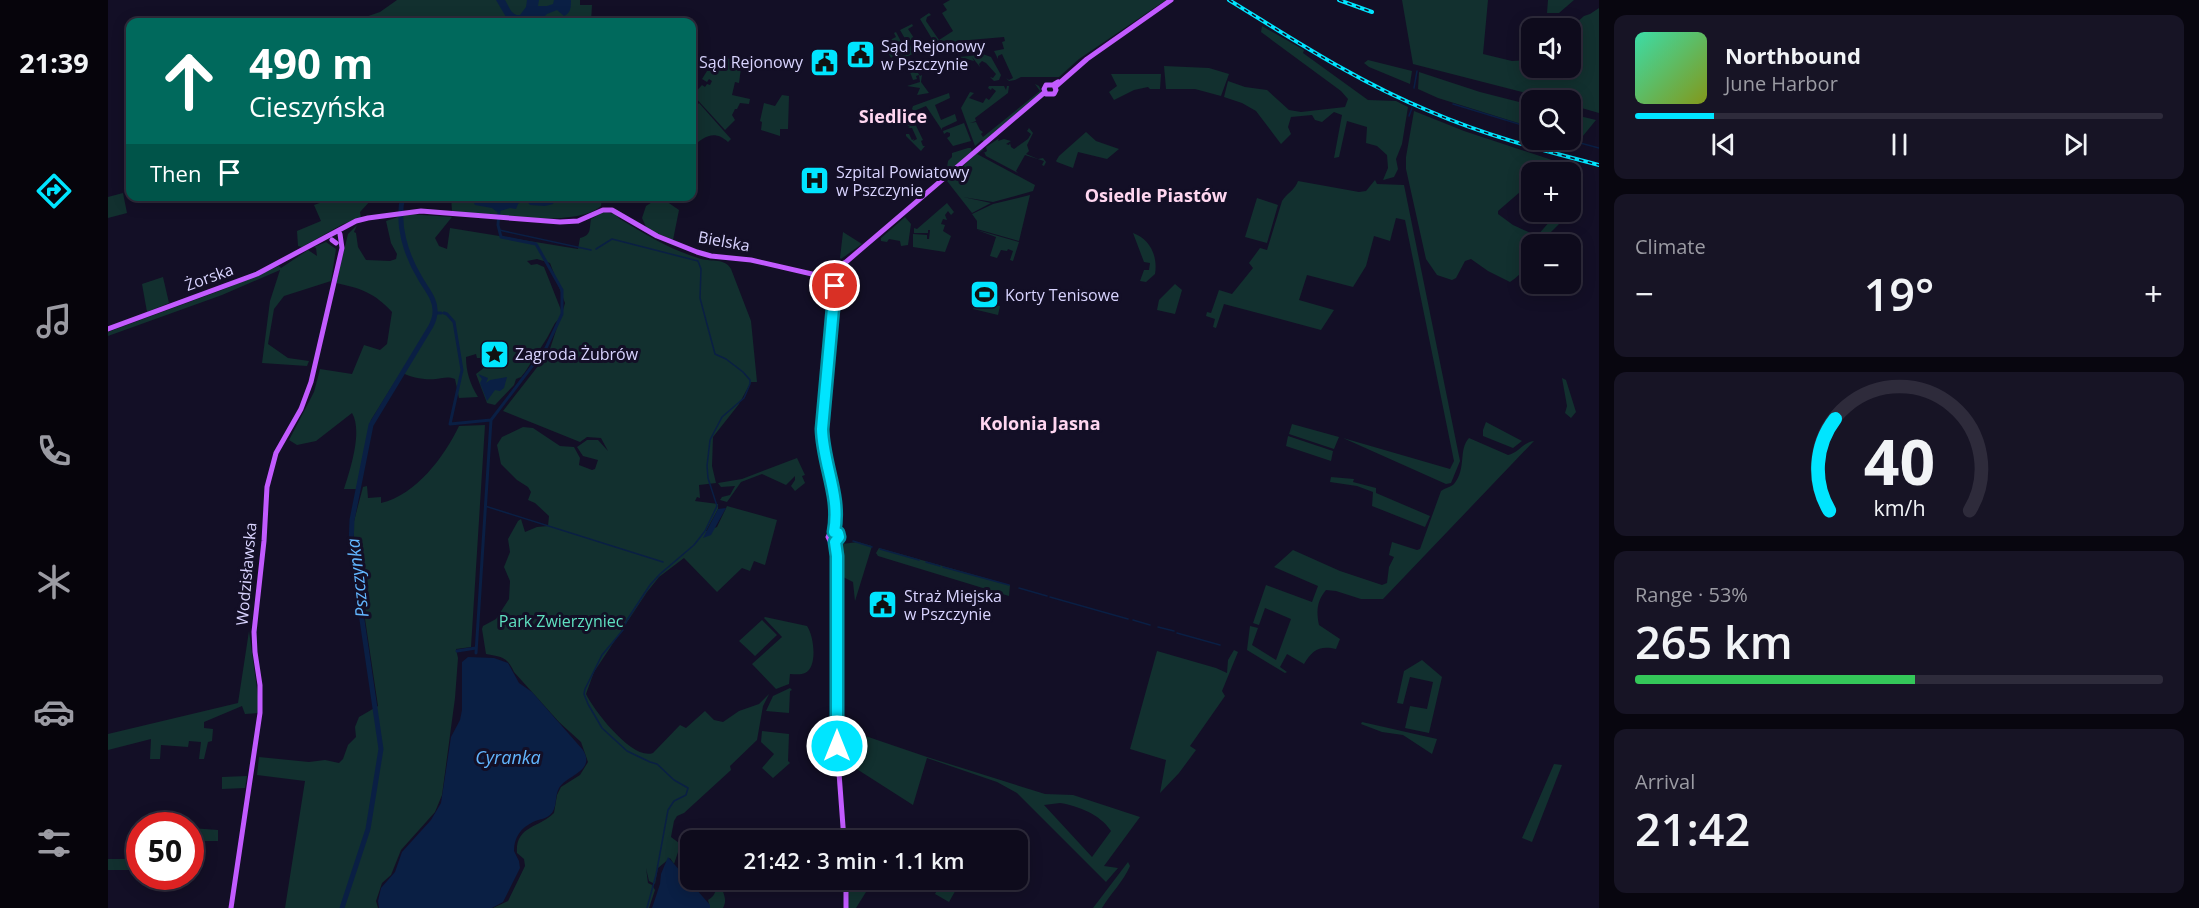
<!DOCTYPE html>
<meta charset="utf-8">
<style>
:root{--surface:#0e0b1c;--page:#171425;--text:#f1f3f6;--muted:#9b9ba3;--line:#2e2b3b;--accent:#00e5ff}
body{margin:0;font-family:"Open Sans",sans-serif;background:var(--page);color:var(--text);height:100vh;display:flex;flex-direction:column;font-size:22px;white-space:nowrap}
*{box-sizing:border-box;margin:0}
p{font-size:20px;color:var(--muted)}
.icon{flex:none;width:33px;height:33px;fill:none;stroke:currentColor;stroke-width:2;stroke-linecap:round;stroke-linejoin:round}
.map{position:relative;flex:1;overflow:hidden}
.side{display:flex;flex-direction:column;gap:15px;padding:15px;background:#08060f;width:600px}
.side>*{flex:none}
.guide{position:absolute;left:18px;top:18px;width:570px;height:183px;border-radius:12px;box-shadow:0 3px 15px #0003,0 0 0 2px var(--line);background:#00695c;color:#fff;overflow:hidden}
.tools{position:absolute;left:1413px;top:18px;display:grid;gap:12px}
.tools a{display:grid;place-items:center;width:60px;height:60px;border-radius:12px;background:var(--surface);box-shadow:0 3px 15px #0003,0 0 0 2px var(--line);font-size:30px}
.speed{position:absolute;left:18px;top:812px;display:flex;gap:12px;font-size:30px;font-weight:700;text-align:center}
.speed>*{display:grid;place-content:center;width:78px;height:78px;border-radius:50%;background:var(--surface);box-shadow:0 3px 15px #0003,0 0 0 2px var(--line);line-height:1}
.speed .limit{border:9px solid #d22;background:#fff;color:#111}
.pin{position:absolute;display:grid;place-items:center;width:51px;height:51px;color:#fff;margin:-26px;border:3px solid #fff;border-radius:50%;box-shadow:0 2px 6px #0007}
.me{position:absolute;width:66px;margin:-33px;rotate:0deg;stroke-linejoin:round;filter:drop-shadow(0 0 4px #0008)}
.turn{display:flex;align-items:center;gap:21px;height:126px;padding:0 24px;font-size:27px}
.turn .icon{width:78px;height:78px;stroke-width:2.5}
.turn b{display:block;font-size:42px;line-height:51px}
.then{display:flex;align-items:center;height:57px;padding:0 24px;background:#0003;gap:12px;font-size:22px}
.big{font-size:45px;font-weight:600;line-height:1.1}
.side .card{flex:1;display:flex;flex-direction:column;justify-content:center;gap:9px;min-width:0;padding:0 21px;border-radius:12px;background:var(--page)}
.side .dial{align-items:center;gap:0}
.dial svg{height:156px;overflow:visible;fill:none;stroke:var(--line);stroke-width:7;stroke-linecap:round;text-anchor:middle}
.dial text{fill:var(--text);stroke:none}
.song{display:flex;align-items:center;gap:18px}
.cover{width:72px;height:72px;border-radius:9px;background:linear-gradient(135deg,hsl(160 70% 55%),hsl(70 70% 35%))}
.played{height:6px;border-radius:3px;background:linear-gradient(90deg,var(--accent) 15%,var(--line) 15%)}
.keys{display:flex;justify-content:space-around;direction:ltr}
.heat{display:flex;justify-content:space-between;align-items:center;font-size:33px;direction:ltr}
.charge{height:9px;border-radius:4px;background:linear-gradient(90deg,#34c759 53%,var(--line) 0)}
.trip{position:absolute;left:572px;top:830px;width:348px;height:60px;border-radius:12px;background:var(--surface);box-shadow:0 3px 15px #0003,0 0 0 2px var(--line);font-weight:600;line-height:60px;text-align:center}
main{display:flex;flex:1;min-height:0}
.tabs{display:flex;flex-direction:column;width:108px;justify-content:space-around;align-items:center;background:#06040b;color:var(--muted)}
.tabs .icon{width:42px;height:42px}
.tabs .current{color:var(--accent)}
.tabs b{font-size:27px;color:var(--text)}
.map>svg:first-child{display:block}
.green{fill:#12302f;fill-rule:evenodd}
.water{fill:#0a1f44}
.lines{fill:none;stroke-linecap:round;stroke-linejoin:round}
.stream{stroke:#0a1f44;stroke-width:1.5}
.canal{stroke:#0a1f44;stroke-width:3}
.river{stroke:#0a1f44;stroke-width:5}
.major{stroke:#c25bff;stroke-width:5}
.rail-casing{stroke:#00e5ff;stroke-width:4}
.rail{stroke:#130f26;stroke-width:1.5;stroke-dasharray:4.5;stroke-linecap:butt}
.route-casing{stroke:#0095a6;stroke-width:15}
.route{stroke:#00e5ff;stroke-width:10}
.labels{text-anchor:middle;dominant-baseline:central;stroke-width:6;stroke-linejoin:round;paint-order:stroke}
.poi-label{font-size:16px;fill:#d9d4ff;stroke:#130f26;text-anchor:start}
.street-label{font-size:16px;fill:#d9d4ff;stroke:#130f26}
.park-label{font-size:16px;fill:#5fe0c0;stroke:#130f26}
.neighbourhood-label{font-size:18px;font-weight:bold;fill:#ffd6f0;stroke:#130f26}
.water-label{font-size:18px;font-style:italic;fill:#62b6ff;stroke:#130f26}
</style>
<main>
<nav class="tabs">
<b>21:39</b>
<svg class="icon current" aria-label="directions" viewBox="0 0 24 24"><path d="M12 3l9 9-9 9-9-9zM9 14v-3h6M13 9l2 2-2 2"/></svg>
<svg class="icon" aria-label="music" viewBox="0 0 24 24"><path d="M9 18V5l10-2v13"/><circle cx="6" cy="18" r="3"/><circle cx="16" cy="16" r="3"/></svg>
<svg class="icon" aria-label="phone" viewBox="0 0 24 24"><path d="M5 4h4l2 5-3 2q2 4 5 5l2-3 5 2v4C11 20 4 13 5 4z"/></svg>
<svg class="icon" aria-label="climate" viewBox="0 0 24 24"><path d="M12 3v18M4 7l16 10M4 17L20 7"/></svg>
<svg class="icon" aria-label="car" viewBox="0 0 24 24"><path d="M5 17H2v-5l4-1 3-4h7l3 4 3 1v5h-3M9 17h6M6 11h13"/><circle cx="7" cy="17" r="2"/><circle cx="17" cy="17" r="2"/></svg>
<svg class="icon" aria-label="filters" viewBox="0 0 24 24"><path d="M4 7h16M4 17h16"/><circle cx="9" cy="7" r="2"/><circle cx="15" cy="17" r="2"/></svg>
</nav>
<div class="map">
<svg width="1491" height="908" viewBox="0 0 1491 908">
<rect width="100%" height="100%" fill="#130f26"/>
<path class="green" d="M289,0H472V5H484L483,22H243L272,12Z
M842,0H1058L971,59L951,77H913L907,80L901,81L898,78L901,80L905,78L894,54L890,56V59L886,51L896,49L894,42L897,41L896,37L850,41L847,43V55L829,47L812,19L821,13L823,15L819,17L818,21L831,40L845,31L834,13L839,10L835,4Z
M1294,0H1380L1375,54L1404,61L1423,60L1424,68H1462V28H1447L1450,23L1457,22L1466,25L1476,16L1482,14L1491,8V113L1463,105L1462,100H1445L1305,64Z
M1440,0H1466L1451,13H1439Z
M804,24L805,26L800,29L806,38L801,41L805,54L790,60L787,55L783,58L778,48L783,45L778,37L782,40L788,37L786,33L788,32L798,51L800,50L797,43L799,42L792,30Z
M1154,26L1196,50L1195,53L1260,100L1288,101L1300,107L1294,144L1288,159L1290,169L1286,177L1275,180L1280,168L1279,155L1269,146L1258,143L1259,127L1239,121L1231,157L1226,158L1234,115L1226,112L1214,122L1207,120L1204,115L1183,117L1180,127L1183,134L1173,144L1148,111L1134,103L1116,97L1120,81L1137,87L1159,90L1181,110L1193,112L1237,107L1240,99L1233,91L1153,32Z
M872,53L883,57L893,75L891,80L886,81L882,77L885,78L888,74L878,63L874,61L871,64L872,67L864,57L866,61L851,57L871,55Z
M616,58L628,60L627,67L633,68L631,83L627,82L624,95L642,99L641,104L632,103L629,109H627L624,115L627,120L617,130L585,95L594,85L597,87L599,84L602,85L604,81L601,79L599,82L594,79L599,71H603L606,66L610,67Z
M1260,60L1304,71L1302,84L1261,67L1256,63Z
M805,62L804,64L812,76L814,75L813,82L821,93L809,95L812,88L799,86L812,82L811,75L808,76L809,79L805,80L799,64Z
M1056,66L1101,68L1121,74L1113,96L1087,89H1058Z
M1311,72L1372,92L1423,105V127L1330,98L1310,89Z
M1003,74H1053L1052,89H1042L1040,87L1026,90L1006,100L1001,92L1009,86Z
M927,84L931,86L933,90L932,95L866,152L864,148L867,151L876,142L874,140L867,146L853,108L862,92L866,93L861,98L875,103L878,98L881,100L888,91L884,88L883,90L880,88L881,86H896L898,90L899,86H901L900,93L867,118L868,121L862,123L868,122L872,130L875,132L873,134L875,137L932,91Z
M841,93L842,98L827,105L833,120L847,114L849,121L834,128V130L818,106L806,111L804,109L805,106Z
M674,95L681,96L680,129H672V136L653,130L654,122L652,121L656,103L667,106Z
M591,103L623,139L620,142C606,129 596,137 584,147V111Z
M800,109L815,140L813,141L815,146H817L813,151L798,136V134H801L804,140L806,139L805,141L809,139L804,128H800L802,127L799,125L801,123L796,112L794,113V110Z
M1306,111L1356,131L1447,161L1430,172H1424L1423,187L1419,186L1390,211V214L1405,225L1429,236L1450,212H1458L1452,223L1434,241L1439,244H1424C1424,262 1416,272 1402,282L1380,271L1363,259L1357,261L1348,278L1344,280L1329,275L1318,259L1298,169V157Z
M1463,114L1488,120L1470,142L1461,140Z
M856,123L863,141L845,146L839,138L842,136V133L839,132L836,134L835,131Z
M921,128L925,133L919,145L921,151L918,154L930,159L935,158L938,162L936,166L934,165L936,161L917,155L908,171L910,173L878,156L875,150L869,154L927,185L925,191L885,202L855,197L883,203L864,213L839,181L870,152L875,149L876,153L879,151L878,147L890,139H895H891L890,141L896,139L903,141L898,144L901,145L902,143L903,147L906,149L920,139L923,134L919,131Z
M978,132L988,141L1011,149L999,159L970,152L965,168L949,162L948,161L951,156Z
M860,148H863L864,152L838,175L834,174L839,168L840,161L844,157V153Z
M1267,180L1269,184L1296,185L1352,461L1343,483L1338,484L1235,438L1342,469L1346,461L1297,220L1288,218L1282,241L1266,236L1258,266L1245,287L1199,275L1191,300L1226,310L1213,330L1116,304L1108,328L1105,327L1107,319L1098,316L1099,312L1103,313L1111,290L1124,294L1145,268L1141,263L1152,248L1159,250L1174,201C1179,193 1187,190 1190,181L1251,192L1258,191Z
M15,193L19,213L0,218V197Z
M922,195L911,241L869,229V221L864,214L885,204Z
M228,197H262L264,199L252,212L253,218L235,224L194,247L190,246L189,231L213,221L206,205Z
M343,197H494L493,206C467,229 377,214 344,211Z
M552,197L571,210L565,240L539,229L534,218L538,206Z
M1149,198L1170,205L1159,243L1137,237Z
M839,203L846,212L843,215L840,211L837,215L839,220L835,219L833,224L837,225L835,231L843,236L837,252L805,247V234L819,235V239H821L822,230H820V233H806V228L809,229Z
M496,212L507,214L512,219C538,235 563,250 593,259C604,262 617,258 623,269L643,321L649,382H643L631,404L605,437L604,466L608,483L591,485L592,498L589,497L587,501L610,504V509L598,531L609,527L619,506L669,520L657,565L646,561L642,571L634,568L609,592L576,558L551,577L539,592L486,672L478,694C486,711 525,761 545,753L572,725L578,728L597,711L606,720L615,722L631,711L651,704L661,694L655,706L649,740L622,766L623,770L576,813L569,816L566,821L563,837L571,843V849L566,864L562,858L550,868L547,884L541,881L538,868L540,883L544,885L547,890L541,908H385L400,901L417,866L416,859L409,853C407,826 431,828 446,813L449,795L453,787L472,775L480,762L473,742L451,722L406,672C399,656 393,657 378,654L374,629L375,626L388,619L401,599L402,581L396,567L402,552L400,539L410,521L413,519L417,532L429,527L440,526L441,516L427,503L420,500L423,492L420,487L409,480L393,464L389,445L394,437L415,427L425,428L452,446L466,447L472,458L471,465L484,470L487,469L490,460L475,456L469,447L479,440H490L500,451L493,438L479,437L472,442L395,411L441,352L452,318L447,323L439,338L417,372L413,377L408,379L406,385L387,405L379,403L368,374L377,367L376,358H369L368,354L358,357C358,372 362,384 370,397L351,398L347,379C339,376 336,378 328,379C317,380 303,378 293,372L263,420L249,489H236C242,470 255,431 244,413L208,441L189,445L181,440L206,392L212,369L244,374L256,345L272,350L279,344L284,312C267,293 252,288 228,283L240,234L249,225L246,232L248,233L250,247L258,260L282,261L288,259L289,254L283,243L278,221L299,214L344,217L327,238L331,246L339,249L342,228L470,249L472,238C484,235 481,229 483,219ZM429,259L442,263L457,303L453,317V310L436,267L429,264L423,265L419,261Z
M797,217L803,224L800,245L793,246L792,241L781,239L779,242L773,241V238Z
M869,230L911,242L905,261L902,260L905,251L900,249L899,251L893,250L889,258L882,256L888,237Z
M735,232L754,244L733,259L732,258Z
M1025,233C1042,239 1050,256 1047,274L1038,282L1032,281L1036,270H1041L1042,263L1036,262Z
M218,242L228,249L223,281L176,296L166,309L160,344L180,358L201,361L199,366L154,363L162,301L172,270L114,295L0,336V332L114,290L171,266L173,268L200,250L209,256L208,248L206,247Z
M55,277L61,303L39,312L34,284Z
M1067,284L1074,290L1067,314L1049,310L1051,300Z
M872,285L886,290L881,304L892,306L890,315L865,309L870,302L881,306L867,300Z
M1454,378L1458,380L1468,412L1463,418L1457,413L1459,406Z
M1378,422L1414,441L1405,448L1375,436V430Z
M1184,424L1231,437L1226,449L1181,434Z
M377,425L363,647L348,649L350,658L347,698L334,795L327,812L293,850L283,875L274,883L268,901L270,908H177L197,781L149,775L151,757L201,762L217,760L231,763L235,759L240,745L248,737L247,727L251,717L270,706L246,545V521L255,487L259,486L260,498L273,497V503C308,495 336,457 351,426Z
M1180,436L1225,451L1223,461L1178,446Z
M1361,438L1400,455C1411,453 1415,442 1426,441L1275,599H1253L1228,591L1218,590C1209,601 1208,611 1211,625L1232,639L1228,649C1212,645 1204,650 1196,664L1179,654L1172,667L1179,672L1177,673L1139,650L1142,626L1150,628L1144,645L1168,660L1183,619L1157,608L1151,625L1145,623L1158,585L1204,602L1210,586L1166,567L1185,550L1232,571L1274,585L1279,583L1281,567L1286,557L1281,555L1284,542L1309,550L1312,549L1333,491C1337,488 1343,487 1346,484C1359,468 1350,450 1361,438Z
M689,458L697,475L694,476L697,483L687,491L683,486L687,480V476L678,485L654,474L633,482L619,502L612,500L614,497L622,495L627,486L613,487L610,483L634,479Z
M1223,477L1246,479L1245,482L1268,488V493L1322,516L1317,527L1264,506L1265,492L1249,486L1222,482Z
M750,542L764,546L747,601L745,582L731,575V548L734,544Z
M771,548L902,585L901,596L770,556L768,553Z
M657,617L699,626C706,636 710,667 697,673C693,675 687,674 682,674L681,684L668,689L644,664L674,637L656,618Z
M654,620L669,635L647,656L631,641Z
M141,631L150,696V713L137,714L134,706L96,722V728L105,729L104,741L100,742L96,759H91L93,742L81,741L80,747L53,745L52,759H42L43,739L0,750V734L130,703Z
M1126,650L1130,652L1114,691L1117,696L1082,746L1088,750L1071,773L1052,793L1058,760L1022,749L1049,651L1108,668L1119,673L1120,660Z
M1314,660L1334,677L1321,733L1297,728L1302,706L1319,709L1325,682L1302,677L1295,704L1289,703L1296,671Z
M682,688L684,690L682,691L681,713L658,711L665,696Z
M1254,722L1329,739L1324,754L1295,735L1274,732L1253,724Z
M731,727L819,757L937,794L965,795L1032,817L996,866L1010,868L998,882L909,793L889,782L819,758L805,805L744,766L732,760ZM952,803C970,806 992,814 1003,831L984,857L936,805Z
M654,731L681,734L680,761L682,763L665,778L654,768L666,754L653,742Z
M1446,764L1454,765L1424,842L1414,838Z
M139,776L137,788L114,789V777Z
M83,828L110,830V841H88L86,850H83Z
M0,859H31V870H0Z
M1020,862L1022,866C1015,882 1003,893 994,908H985Z
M609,879H613C612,891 621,897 615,908H602L600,900C609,895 608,888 609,879Z
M835,879H854L841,902L827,894Z
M741,881L758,892L748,908H740Z"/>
<path class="water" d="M388,0H397C401,6 403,16 412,15L418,7L419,0H431L430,6H439L445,4L446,0H463C463,7 463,13 456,16L449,10L439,14L431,22H401Z
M368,196L394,197L399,199L405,197H444L446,201L445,204L437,206L422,205L418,200H415L410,204L408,209L402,208L389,212L384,208L367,205L365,201Z
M370,374L380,378L378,383L382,380L399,377L396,388L392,391L387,390L379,401L372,383L374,379Z
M618,508L603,535L595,538L610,509Z
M360,657L386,658L400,663L411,683L424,692L475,750C488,771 459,775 451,788C446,797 450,808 442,815C438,819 431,819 425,822C413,828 406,837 406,851L411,861L412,868L395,902L384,908H271L270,901L273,888L287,872L294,852L323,820L333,803L343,737L352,720L354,710V662Z
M560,857L602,905V908H544L552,884L553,874Z"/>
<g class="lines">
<path class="stream" d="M1306,88L1309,71
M1345,104L1424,128
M1301,116L1304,108
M1461,140L1491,148
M391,230L483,250
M488,249L504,239L590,261L593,269L592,298L607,354L618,359L635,372L642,380V384L636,398L614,417L602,440L599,466L600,478L609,506L597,531L586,545L552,574L542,585L519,620L515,630L494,655L477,689L476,694L480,704L494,728L519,751L542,762L549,764L566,780L580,788L578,795L566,801L560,810L548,875L539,908
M377,506L555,562
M745,541L764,547
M772,549L811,560
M818,562L832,566
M835,567L901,585
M911,588L939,596
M942,597L1020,619
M1025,620L1042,625
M1050,627L1066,631
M1069,633L1112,645"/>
<path class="canal" d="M327,313H333
M336,313L339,314L346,322L354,370L342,424L383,420
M349,651L368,648
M368,653L383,420L438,348L454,314V290L428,244L393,237L390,225L391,212"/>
<path class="river" d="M234,908L260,829L273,749L243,545L244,520L263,425L323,326C325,322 327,317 327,312C328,299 318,289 312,278C298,255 288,224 295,196"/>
<path class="major" d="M946,85L948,90L946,94H938L936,89L938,85H945L950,82
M947,87L979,59L1063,0
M224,240L228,243
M729,267L738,262L937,92
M717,270L723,265L730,268
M0,329L149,274L248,221L260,218L313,211L452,222L470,221L495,210H504L549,236L589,252L603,256L643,260L717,277L723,283L726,291
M726,532L728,500L715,447L714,420L726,291L736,264
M726,532L722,533L720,537L722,541L727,542
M727,542L729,558V746L736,840
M123,908L152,713V685L147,652L146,632L156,541L159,487L168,453L193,409L203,382L234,248L232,234
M738,908V879"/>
<defs>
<path id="rail" d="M1121,0C1186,40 1250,82 1321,111C1376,135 1433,150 1491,165
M1231,0L1264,12"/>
</defs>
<use href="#rail" class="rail-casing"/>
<use href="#rail" class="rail"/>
</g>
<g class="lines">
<defs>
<path id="route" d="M727,286L714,429C715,465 733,496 726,532L730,533L731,537L727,542L729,556V746"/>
</defs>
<use href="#route" class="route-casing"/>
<use href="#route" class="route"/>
</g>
<defs>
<symbol id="civic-square" viewBox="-11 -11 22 22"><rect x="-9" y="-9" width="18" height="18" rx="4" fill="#00e5ff" stroke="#130f26"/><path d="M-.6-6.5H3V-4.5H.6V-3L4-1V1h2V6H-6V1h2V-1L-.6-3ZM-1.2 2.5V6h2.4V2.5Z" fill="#111"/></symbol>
<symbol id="hospital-square" viewBox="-11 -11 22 22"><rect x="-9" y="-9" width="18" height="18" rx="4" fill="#00e5ff" stroke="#130f26"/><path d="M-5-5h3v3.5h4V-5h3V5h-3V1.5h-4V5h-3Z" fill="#111"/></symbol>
<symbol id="stadium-square" viewBox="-11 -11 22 22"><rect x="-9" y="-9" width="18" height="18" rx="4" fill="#00e5ff" stroke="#130f26"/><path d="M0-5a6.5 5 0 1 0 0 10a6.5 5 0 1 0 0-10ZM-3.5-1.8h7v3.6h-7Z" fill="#111"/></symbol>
<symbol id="sight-square" viewBox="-11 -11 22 22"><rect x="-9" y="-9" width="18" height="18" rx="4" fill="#00e5ff" stroke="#130f26"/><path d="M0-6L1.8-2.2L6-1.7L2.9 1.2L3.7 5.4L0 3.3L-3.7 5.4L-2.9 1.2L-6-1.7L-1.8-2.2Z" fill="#111"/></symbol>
</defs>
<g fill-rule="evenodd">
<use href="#civic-square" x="736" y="38" width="33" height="33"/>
<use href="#civic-square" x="700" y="46" width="33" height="33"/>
<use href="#hospital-square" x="690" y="164" width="33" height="33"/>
<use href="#stadium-square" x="860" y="278" width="33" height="33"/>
<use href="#sight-square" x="370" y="338" width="33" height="33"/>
<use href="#civic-square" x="758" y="588" width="33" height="33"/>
</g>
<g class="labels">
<g class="poi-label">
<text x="773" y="46">Sąd Rejonowy<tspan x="773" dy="18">w Pszczynie</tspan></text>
<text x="695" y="62" text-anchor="end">Sąd Rejonowy</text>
<text x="728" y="172">Szpital Powiatowy<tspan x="728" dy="18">w Pszczynie</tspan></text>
<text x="897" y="295">Korty Tenisowe</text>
<text x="407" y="354">Zagroda Żubrów</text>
<text x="796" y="596">Straż Miejska<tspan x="796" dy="18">w Pszczynie</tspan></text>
</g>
<g class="street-label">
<text transform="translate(616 241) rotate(10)">Bielska</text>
<text transform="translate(101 277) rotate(-20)">Żorska</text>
<text transform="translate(138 574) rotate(-85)">Wodzisławska</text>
</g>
<g class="park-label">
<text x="453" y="621">Park Zwierzyniec</text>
</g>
<g class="neighbourhood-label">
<text x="785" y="116">Siedlice</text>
<text x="1048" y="195">Osiedle Piastów</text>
<text x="932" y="423">Kolonia Jasna</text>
</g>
<g class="water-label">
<text transform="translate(249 578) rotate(-97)">Pszczynka</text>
<text x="400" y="757">Cyranka</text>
</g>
</g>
</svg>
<div class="tools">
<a><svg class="icon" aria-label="sound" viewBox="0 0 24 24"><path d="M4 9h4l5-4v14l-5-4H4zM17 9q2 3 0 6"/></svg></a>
<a><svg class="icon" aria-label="search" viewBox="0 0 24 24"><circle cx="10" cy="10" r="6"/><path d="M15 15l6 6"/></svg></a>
<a>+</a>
<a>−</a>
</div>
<div class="speed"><div class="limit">50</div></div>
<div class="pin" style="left:727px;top:286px;background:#d93025"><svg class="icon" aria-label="arrive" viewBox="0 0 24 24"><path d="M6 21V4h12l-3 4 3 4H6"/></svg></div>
<svg class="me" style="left:729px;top:746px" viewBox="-20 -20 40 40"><circle r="17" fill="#00e5ff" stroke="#fff" stroke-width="3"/><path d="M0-11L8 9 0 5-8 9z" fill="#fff"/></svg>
<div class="trip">21:42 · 3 min · 1.1 km</div>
<div class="guide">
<div class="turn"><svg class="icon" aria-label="ahead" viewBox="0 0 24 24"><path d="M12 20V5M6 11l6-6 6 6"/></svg><div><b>490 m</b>Cieszyńska</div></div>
<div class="then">Then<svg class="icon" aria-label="arrive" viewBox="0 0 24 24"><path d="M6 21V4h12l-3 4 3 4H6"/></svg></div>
</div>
</div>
<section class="side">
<div class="card">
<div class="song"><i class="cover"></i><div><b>Northbound</b><p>June Harbor</p></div></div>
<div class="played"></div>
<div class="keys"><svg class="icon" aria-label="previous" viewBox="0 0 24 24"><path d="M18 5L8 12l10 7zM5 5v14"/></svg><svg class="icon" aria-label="pause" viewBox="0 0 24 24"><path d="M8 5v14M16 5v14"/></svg><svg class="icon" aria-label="next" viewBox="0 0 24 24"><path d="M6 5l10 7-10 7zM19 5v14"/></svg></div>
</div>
<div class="card"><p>Climate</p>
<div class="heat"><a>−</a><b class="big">19°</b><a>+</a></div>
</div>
<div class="card dial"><svg viewBox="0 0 100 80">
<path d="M14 69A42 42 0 1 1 86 69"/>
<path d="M14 69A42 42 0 0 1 17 22" stroke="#00e5ff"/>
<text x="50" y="56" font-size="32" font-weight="700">40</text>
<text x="50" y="72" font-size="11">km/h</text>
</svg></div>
<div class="card"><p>Range · 53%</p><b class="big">265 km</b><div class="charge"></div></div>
<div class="card"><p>Arrival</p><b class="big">21:42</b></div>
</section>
</main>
